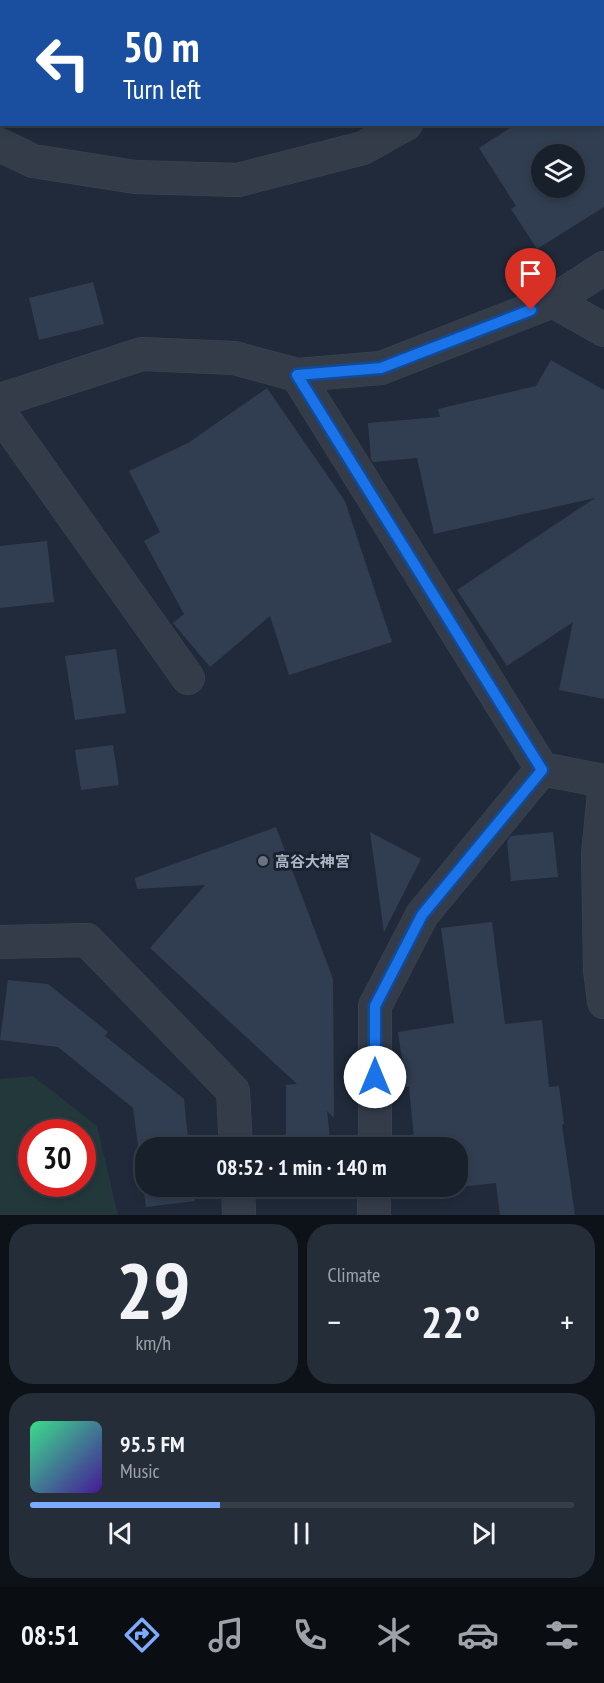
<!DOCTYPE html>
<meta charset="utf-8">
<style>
:root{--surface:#18202c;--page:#252d38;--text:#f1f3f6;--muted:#9fa3a9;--line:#363e48;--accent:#7cabfd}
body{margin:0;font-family:"PT Sans Narrow","Noto Sans JP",sans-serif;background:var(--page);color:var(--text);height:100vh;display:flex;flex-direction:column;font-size:22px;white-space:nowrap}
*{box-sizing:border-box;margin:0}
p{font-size:20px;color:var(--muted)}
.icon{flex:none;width:33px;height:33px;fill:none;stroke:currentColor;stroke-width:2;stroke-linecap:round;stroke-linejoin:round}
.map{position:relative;height:1215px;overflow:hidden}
.drawer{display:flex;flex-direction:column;gap:9px;padding:9px;background:#0d1218;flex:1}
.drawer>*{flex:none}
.hud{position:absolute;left:0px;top:0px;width:604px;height:126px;box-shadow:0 3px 9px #0003,0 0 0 2px var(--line);background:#1a4fa0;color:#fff;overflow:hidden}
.controls{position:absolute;left:531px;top:144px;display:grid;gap:12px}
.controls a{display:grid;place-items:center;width:54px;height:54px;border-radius:50%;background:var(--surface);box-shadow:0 3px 9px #0003,0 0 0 2px var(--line);font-size:30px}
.speed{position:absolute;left:18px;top:1119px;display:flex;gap:12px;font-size:30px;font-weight:700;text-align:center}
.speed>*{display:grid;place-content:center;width:78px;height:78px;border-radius:50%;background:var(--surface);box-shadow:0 3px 9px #0003,0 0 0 2px var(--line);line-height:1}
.speed .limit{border:9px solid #d22;background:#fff;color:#111}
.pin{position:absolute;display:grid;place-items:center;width:51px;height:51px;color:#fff;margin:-62px -26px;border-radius:50% 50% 50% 0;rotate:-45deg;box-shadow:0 0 6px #0007}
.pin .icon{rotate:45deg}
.me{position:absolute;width:66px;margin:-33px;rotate:0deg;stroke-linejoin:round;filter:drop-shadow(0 0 4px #0008)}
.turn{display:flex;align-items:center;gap:21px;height:126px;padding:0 24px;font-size:27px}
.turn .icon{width:78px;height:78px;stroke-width:2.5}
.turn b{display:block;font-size:42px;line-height:51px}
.big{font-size:45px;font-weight:600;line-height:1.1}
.drawer .tile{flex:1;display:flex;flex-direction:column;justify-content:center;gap:9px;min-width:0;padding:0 21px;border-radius:24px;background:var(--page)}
.drawer .dial{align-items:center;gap:0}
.dial b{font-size:78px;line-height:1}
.song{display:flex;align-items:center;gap:18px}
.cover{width:72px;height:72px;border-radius:9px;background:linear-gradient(135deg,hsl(150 70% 55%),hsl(260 70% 35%))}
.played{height:6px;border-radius:3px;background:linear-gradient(90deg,var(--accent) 35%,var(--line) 35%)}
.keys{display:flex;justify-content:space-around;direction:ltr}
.heat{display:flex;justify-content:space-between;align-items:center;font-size:33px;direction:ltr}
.drawer .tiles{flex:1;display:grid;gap:9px;grid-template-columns:1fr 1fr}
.tile:last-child{grid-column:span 2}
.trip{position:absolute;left:135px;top:1137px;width:333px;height:60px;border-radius:24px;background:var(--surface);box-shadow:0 3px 9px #0003,0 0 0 2px var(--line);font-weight:600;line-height:60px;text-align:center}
.menu{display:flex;height:96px;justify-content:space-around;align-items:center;background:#0a0d12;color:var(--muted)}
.menu .icon{width:42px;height:42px}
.menu .current{color:var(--accent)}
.menu b{font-size:27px;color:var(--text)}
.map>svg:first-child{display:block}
.green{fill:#22383b;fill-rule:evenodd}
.building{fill:#313e51;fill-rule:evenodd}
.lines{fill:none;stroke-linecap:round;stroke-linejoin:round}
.minor-casing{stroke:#3d4654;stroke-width:34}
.tertiary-casing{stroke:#3d4654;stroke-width:34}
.minor{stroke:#343c4a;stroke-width:33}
.tertiary{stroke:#343c4a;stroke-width:33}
.route-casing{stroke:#114b97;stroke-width:15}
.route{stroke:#1a73e8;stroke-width:10}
.worship-dot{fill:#6b7280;stroke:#19222f;stroke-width:2}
.labels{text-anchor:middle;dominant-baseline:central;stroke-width:6;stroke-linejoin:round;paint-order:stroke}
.poi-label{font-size:15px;font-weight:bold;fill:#aeb7c7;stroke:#19222f;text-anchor:start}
</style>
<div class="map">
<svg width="604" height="1215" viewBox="0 0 604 1215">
<rect width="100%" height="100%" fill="#202a3a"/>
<path class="green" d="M33,1076L97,1126L118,1215H0V1079ZM32,1132H82V1184H32Z"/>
<path class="building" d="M516,124H604V207L537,249L511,209L516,206L479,148ZM542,154H574V188H542Z
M93,282L104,324L39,340L29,298Z
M551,360L604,390V699L559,690L573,622L507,666L457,590L595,498L434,534L417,458L373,462L371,459L368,423L440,417L438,409L536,386Z
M267,388L345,501L392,642L289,675L270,616L210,667L173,623L184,614L144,541L160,532L129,471L188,443Z
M47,541L54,602L0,608V546Z
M116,649L126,713L75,720L65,656Z
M113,745L119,785L81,790L75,750Z
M276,827L333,979L334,1118L327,1111L331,1148H285L284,1135H286V1085L297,1084L150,948L205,885L137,889L135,878Z
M370,832L421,859L384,932Z
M553,832L558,877L511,881L507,841L511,836Z
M492,922L505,1024L542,1020L549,1087L559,1086L564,1124L562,1125L575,1215H500L496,1183L430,1190V1186H458V1148H415L409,1087H406L398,1032L454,1023L441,928Z
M8,980L48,984L108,1032L105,1036L184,1099L189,1148H146V1186H194L195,1201L146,1207L133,1108L58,1047L0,1040Z
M289,1186H335V1190L290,1194Z"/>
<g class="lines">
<defs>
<path id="minor" d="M228,0L230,2
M394,2L395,0
M544,2L545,0
M0,145L33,161L135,177L238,180L363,148L406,124
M553,301L604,268
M297,375L542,769L604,781
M0,400L142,354L234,358L297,375L381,368L553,301L604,330
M0,413L188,678
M0,942L87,940L233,1091L236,1148
M375,1148V1006L422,915L542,769
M238,1186L239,1215
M374,1215V1186"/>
<path id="tertiary" d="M604,794L598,854L600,970L604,1002"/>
</defs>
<use href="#minor" class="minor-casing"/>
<use href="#tertiary" class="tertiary-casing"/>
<use href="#minor" class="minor"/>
<use href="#tertiary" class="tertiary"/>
</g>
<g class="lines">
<defs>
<path id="route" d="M375,1077V1006L422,915L542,770L297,375L381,368L531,310"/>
</defs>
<use href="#route" class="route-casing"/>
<use href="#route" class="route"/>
</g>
<circle class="worship-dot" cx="263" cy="861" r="6"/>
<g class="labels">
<g class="poi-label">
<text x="275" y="861">高谷大神宮</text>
</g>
</g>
</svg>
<div class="controls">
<a><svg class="icon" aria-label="layers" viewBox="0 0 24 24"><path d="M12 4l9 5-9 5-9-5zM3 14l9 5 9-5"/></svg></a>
</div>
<div class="speed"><div class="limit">30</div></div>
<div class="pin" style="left:531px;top:310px;background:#d93025"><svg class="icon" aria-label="arrive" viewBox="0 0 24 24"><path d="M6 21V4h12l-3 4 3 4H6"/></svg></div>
<svg class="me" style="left:375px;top:1077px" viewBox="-20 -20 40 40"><circle r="19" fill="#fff"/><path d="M0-13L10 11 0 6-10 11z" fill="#1a73e8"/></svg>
<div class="trip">08:52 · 1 min · 140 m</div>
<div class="hud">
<div class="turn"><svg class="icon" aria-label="left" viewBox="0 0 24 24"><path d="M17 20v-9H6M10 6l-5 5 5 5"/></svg><div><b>50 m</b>Turn left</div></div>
</div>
</div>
<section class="drawer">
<div class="tiles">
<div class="tile dial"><b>29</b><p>km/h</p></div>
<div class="tile"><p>Climate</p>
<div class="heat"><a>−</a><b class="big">22°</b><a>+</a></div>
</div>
<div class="tile">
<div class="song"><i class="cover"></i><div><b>95.5 FM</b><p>Music</p></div></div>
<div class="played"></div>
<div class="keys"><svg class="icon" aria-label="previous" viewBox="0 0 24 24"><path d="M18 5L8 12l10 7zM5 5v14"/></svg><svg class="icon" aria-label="pause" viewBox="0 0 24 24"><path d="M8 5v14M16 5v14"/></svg><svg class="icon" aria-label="next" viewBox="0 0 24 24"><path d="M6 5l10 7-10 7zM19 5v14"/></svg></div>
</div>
</div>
</section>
<nav class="menu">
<b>08:51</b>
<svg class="icon current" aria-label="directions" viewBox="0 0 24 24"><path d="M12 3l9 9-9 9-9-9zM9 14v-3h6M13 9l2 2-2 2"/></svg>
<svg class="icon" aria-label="music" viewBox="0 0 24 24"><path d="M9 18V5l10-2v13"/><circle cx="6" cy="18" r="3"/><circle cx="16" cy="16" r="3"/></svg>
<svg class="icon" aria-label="phone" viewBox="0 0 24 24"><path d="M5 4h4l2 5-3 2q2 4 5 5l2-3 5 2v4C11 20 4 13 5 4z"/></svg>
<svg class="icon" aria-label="climate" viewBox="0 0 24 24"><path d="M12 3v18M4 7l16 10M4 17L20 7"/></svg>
<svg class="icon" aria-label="car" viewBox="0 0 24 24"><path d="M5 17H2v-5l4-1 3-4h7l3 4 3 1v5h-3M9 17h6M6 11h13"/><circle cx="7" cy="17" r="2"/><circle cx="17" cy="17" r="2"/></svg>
<svg class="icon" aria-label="filters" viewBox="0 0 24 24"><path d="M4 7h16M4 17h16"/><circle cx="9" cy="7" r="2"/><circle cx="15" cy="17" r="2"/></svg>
</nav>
